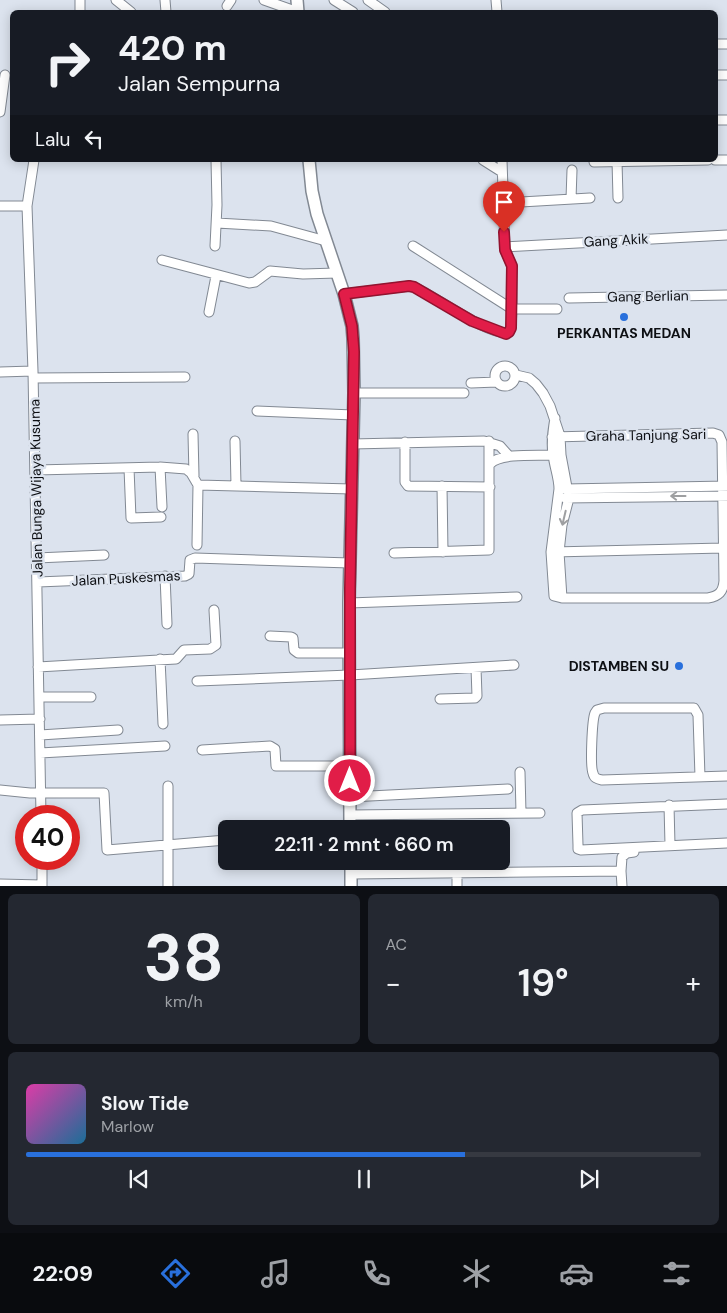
<!DOCTYPE html>
<html lang="id">
<meta charset="utf-8">
<style>
:root{--surface:#171b24;--page:#242831;--text:#f1f3f6;--muted:#9ea1a6;--line:#363941;--accent:#2970dc}
body{margin:0;font-family:"DM Sans",sans-serif;background:var(--page);color:var(--text);height:100vh;display:flex;flex-direction:column;font-size:19px;white-space:nowrap}
*{box-sizing:border-box;margin:0}
p{font-size:16px;color:var(--muted)}
.icon{flex:none;width:28px;height:28px;fill:none;stroke:currentColor;stroke-width:2;stroke-linecap:round;stroke-linejoin:round}
.map{position:relative;height:886px;overflow:hidden}
.sheet{display:flex;flex-direction:column;gap:8px;padding:8px;background:#0d0f14;flex:1}
.sheet>*{flex:none}
.banner{position:absolute;left:10px;top:10px;width:708px;height:152px;border-radius:8px;box-shadow:0 2px 12px #0003;background:#171b24;color:var(--text);overflow:hidden}
.speed{position:absolute;left:15px;top:805px;display:flex;gap:10px;font-size:25px;font-weight:700;text-align:center}
.speed>*{display:grid;place-content:center;width:65px;height:65px;border-radius:50%;background:var(--surface);box-shadow:0 2px 12px #0003;line-height:1}
.speed .limit{border:8px solid #d22;background:#fff;color:#111}
.pin{position:absolute;display:grid;place-items:center;width:42px;height:42px;color:#fff;margin:-51px -21px;border-radius:50% 50% 50% 0;rotate:-45deg;box-shadow:0 0 5px #0007}
.pin .icon{rotate:45deg}
.me{position:absolute;width:55px;margin:-28px;rotate:0deg;stroke-linejoin:round;filter:drop-shadow(0 0 4px #0008)}
.turn{display:flex;align-items:center;gap:18px;height:105px;padding:0 25px;font-size:22px}
.turn .icon{width:65px;height:65px;stroke-width:2.5}
.turn b{display:block;font-size:35px;line-height:42px}
.then{display:flex;align-items:center;height:48px;padding:0 25px;background:#0003;gap:10px;font-size:19px}
.big{font-size:38px;font-weight:600;line-height:1.1}
.sheet .widget{flex:1;display:flex;flex-direction:column;justify-content:center;gap:8px;min-width:0;padding:0 18px;border-radius:8px;background:var(--page)}
.sheet .dial{align-items:center;gap:0}
.dial b{font-size:65px;line-height:1}
.song{display:flex;align-items:center;gap:15px}
.cover{width:60px;height:60px;border-radius:8px;background:linear-gradient(135deg,hsl(320 70% 55%),hsl(200 70% 35%))}
.played{height:5px;border-radius:2px;background:linear-gradient(90deg,var(--accent) 65%,var(--line) 65%)}
.keys{display:flex;justify-content:space-around;direction:ltr}
.heat{display:flex;justify-content:space-between;align-items:center;font-size:28px;direction:ltr}
.sheet .tiles{flex:1;display:grid;gap:8px;grid-template-columns:1fr 1fr}
.widget:last-child{grid-column:span 2}
.trip{position:absolute;left:218px;top:820px;width:292px;height:50px;border-radius:8px;background:var(--surface);box-shadow:0 2px 12px #0003;font-weight:600;line-height:50px;text-align:center}
.menu{display:flex;height:80px;justify-content:space-around;align-items:center;background:#090b0e;color:var(--muted)}
.menu .icon{width:35px;height:35px}
.menu .active{color:var(--accent)}
.menu b{font-size:22px;color:var(--text)}
.map>svg:first-child{display:block}
.lines{fill:none;stroke-linecap:round;stroke-linejoin:round}
.minor-casing{stroke:#828993;stroke-width:11}
.tertiary-casing{stroke:#828993;stroke-width:14}
.minor{stroke:#fff;stroke-width:9}
.tertiary{stroke:#fff;stroke-width:11}
.oneway{stroke:#9e9fa1}
.route-casing{stroke:#92132f;stroke-width:12}
.route{stroke:#e11d48;stroke-width:9}
.poi-dot{fill:#2970dc;stroke:#dce3ee;stroke-width:2}
.labels{text-anchor:middle;dominant-baseline:central;stroke-width:5;stroke-linejoin:round;paint-order:stroke}
.street-label{font-size:14px;fill:#0d0f13;stroke:#dce3ee}
.poi-label{font-size:14px;font-weight:bold;fill:#0d0f13;stroke:#dce3ee}
</style>
<div class="map">
<svg width="727" height="886" viewBox="0 0 727 886">
<rect width="100%" height="100%" fill="#dce3ee"/>
<g class="lines">
<defs>
<path id="minor" d="M80,0V12
M116,0L131,12
M165,0L166,12
M264,0L298,12
M334,0L353,12
M368,0L385,12
M496,0L497,12
M227,6L231,0
M715,44H727
M715,75H727
M0,112L5,75
M715,120H727
M34,160L27,206L33,371L41,816
M483,160L502,172
M715,160H727
M617,161L618,198
M594,162L708,160
M571,199L572,170
M503,203L590,198
M0,206H27
M217,223L271,226L326,241
M215,246L217,205L216,160
M413,246L512,309H557
M505,247L727,235
M162,260L249,283L255,282L270,271L303,274L337,273
M344,294L409,286L414,287C434,295 491,338 509,332L511,328L512,309V266L505,250L502,160
M569,298L727,295
M209,312L216,276
M495 376a10 10 0 1 1 20 0a10 10 0 1 1-20 0Z
M0,372L33,371
M516,375L529,378L536,384L543,393L550,406L560,436L561,455L569,498L562,525L559,552L562,598
M34,378L185,377
M471,383L497,382
M354,393H464
M257,411L353,415
M193,434L194,476
M552,437L713,433L719,435L722,442L724,581C723,592 719,596 708,598H562L554,596L551,552L559,489C559,477 554,466 553,454C551,442 553,430 555,418
M235,441L236,485
M405,442V482L408,486L490,487
M352,444L484,441L500,446L509,456
M490,464C500,452 543,456 559,455
M160,467L162,507
M129,468L131,518L161,517
M36,470L160,467L186,469L191,473L198,485L352,489
M442,486L443,552
M565,489L727,486
M565,498L727,496
M197,545L198,485
M553,552L723,548
M394,553L489,550V441
M37,558L104,555
M165,576L167,624
M38,582L185,576L189,574L190,560L195,558L350,563
M349,603L517,597
M270,636L291,637L293,638L294,650L298,653H349
M160,659L163,724
M38,667L176,659L184,650L210,649L216,645L214,610
M197,681L350,675L514,665
M40,697H91
M440,699L475,698L477,696L476,668
M0,720L40,719
M40,735L118,730
M202,750L270,746L275,749L276,766H349
M40,753L165,746
M520,772L521,813
M700,777L698,715L694,708H604L597,710L595,713C592,720 590,766 593,773C594,778 597,779 602,780L727,776
M0,790L30,793H104L107,850L226,840
M350,797L508,789
M727,804L582,810L577,813L578,845V849L581,850L727,843
M669,805L670,845
M350,815L540,813
M42,859V886
M457,873V886
M351,874L621,871
M0,884L42,885
M168,886V786
M622,886L621,871L622,857L627,853L634,852"/>
<path id="tertiary" d="M297,0L298,12
M309,160L312,191L317,214L344,294L352,326L353,338L354,393L349,603L350,829
M351,861V886"/>
</defs>
<use href="#minor" class="minor-casing"/>
<use href="#tertiary" class="tertiary-casing"/>
<use href="#minor" class="minor"/>
<use href="#tertiary" class="tertiary"/>
</g>
<defs><path id="oneway-shaft" d="M-6 0H5M1.5-3L5.5 0L1.5 3" fill="none" stroke-width="1.6" stroke-linecap="round" stroke-linejoin="round" transform="scale(1.25)"/></defs>
<g class="oneway">
<use href="#oneway-shaft" transform="translate(678 496) rotate(180)"/>
<use href="#oneway-shaft" transform="translate(564 518) rotate(103)"/>
</g>
<g class="lines">
<defs>
<path id="route" d="M350,781V589L354,352L352,326L344,294L409,286L414,287L472,321L506,334L509,332L511,328L512,266L505,250L504,232"/>
</defs>
<use href="#route" class="route-casing"/>
<use href="#route" class="route"/>
</g>
<g class="poi-dot">
<circle cx="624" cy="317" r="5"/>
<circle cx="679" cy="666" r="5"/>
</g>
<g class="labels">
<g class="street-label">
<text transform="translate(616 240) rotate(-3)">Gang Akik</text>
<text transform="translate(648 296) rotate(-1)">Gang Berlian</text>
<text transform="translate(646 435) rotate(-1)">Graha Tanjung Sari</text>
<text transform="translate(36 488) rotate(-91)">Jalan Bunga Wijaya Kusuma</text>
<text transform="translate(126 578) rotate(-3)">Jalan Puskesmas</text>
</g>
<g class="poi-label">
<text x="624" y="333">PERKANTAS MEDAN</text>
<text x="669" y="666" text-anchor="end">DISTAMBEN SU</text>
</g>
</g>
</svg>
<div class="speed"><div class="limit">40</div></div>
<div class="pin" style="left:504px;top:232px;background:#d93025"><svg class="icon" aria-label="arrive" viewBox="0 0 24 24"><path d="M6 21V4h12l-3 4 3 4H6"/></svg></div>
<svg class="me" style="left:350px;top:781px" viewBox="-20 -20 40 40"><circle r="17" fill="#e11d48" stroke="#fff" stroke-width="3"/><path d="M0-11L8 9 0 5-8 9z" fill="#fff"/></svg>
<div class="trip">22:11 · 2 mnt · 660 m</div>
<div class="banner">
<div class="turn"><svg class="icon" aria-label="right" viewBox="0 0 24 24"><path d="M7 20v-9h11M14 6l5 5-5 5"/></svg><div><b>420 m</b>Jalan Sempurna</div></div>
<div class="then">Lalu<svg class="icon" aria-label="left" viewBox="0 0 24 24"><path d="M17 20v-9H6M10 6l-5 5 5 5"/></svg></div>
</div>
</div>
<section class="sheet">
<div class="tiles">
<div class="widget dial"><b>38</b><p>km/h</p></div>
<div class="widget"><p>AC</p>
<div class="heat"><a>−</a><b class="big">19°</b><a>+</a></div>
</div>
<div class="widget">
<div class="song"><i class="cover"></i><div><b>Slow Tide</b><p>Marlow</p></div></div>
<div class="played"></div>
<div class="keys"><svg class="icon" aria-label="previous" viewBox="0 0 24 24"><path d="M18 5L8 12l10 7zM5 5v14"/></svg><svg class="icon" aria-label="pause" viewBox="0 0 24 24"><path d="M8 5v14M16 5v14"/></svg><svg class="icon" aria-label="next" viewBox="0 0 24 24"><path d="M6 5l10 7-10 7zM19 5v14"/></svg></div>
</div>
</div>
</section>
<nav class="menu">
<b>22:09</b>
<svg class="icon active" aria-label="directions" viewBox="0 0 24 24"><path d="M12 3l9 9-9 9-9-9zM9 14v-3h6M13 9l2 2-2 2"/></svg>
<svg class="icon" aria-label="music" viewBox="0 0 24 24"><path d="M9 18V5l10-2v13"/><circle cx="6" cy="18" r="3"/><circle cx="16" cy="16" r="3"/></svg>
<svg class="icon" aria-label="phone" viewBox="0 0 24 24"><path d="M5 4h4l2 5-3 2q2 4 5 5l2-3 5 2v4C11 20 4 13 5 4z"/></svg>
<svg class="icon" aria-label="climate" viewBox="0 0 24 24"><path d="M12 3v18M4 7l16 10M4 17L20 7"/></svg>
<svg class="icon" aria-label="car" viewBox="0 0 24 24"><path d="M5 17H2v-5l4-1 3-4h7l3 4 3 1v5h-3M9 17h6M6 11h13"/><circle cx="7" cy="17" r="2"/><circle cx="17" cy="17" r="2"/></svg>
<svg class="icon" aria-label="filters" viewBox="0 0 24 24"><path d="M4 7h16M4 17h16"/><circle cx="9" cy="7" r="2"/><circle cx="15" cy="17" r="2"/></svg>
</nav>
